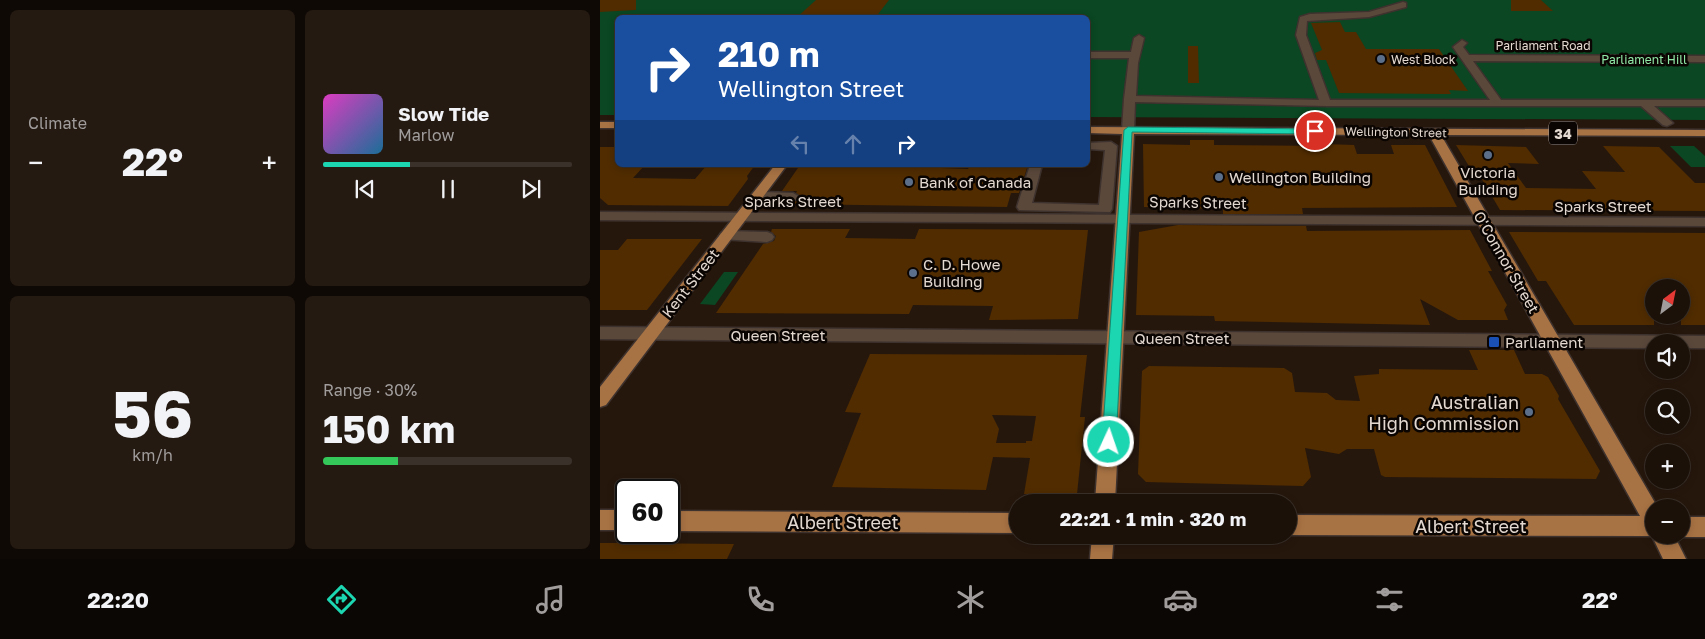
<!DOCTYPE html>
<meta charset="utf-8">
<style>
:root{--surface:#1c1109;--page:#251a12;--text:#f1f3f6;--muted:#a09d9c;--line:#3a312a;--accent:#1cd5b1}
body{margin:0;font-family:"Golos Text",sans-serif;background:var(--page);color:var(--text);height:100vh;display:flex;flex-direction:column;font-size:19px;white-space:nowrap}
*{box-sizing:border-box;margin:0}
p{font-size:16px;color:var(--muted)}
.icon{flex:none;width:28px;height:28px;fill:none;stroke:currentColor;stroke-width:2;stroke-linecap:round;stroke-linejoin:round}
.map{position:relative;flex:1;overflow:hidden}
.drawer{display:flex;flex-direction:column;gap:10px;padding:10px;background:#0f0905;width:600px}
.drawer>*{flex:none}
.top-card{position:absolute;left:15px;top:15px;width:475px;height:152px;border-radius:8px;box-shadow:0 2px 8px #0003,0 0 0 1px var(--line);background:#1a4fa0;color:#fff;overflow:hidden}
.needle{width:32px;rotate:32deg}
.tools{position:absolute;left:1045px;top:279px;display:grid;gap:10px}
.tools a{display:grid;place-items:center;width:45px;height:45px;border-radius:50%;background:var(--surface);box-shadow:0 2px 8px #0003,0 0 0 1px var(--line);font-size:25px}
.speed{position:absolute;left:15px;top:479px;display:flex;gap:10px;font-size:25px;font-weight:700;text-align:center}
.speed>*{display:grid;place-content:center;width:65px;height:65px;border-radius:50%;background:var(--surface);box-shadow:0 2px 8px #0003,0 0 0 1px var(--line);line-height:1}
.speed .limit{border:2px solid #111;border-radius:8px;background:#fff;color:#111}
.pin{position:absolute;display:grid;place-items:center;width:42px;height:42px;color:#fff;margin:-21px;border:2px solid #fff;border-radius:50%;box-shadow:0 1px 5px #0007}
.me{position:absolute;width:55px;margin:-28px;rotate:3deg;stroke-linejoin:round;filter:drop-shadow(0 0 4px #0008)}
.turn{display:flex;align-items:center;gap:18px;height:105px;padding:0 20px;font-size:22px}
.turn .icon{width:65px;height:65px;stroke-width:2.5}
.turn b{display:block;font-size:35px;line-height:42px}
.lanes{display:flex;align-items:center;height:48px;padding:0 20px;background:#0003;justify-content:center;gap:25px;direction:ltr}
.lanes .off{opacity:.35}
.big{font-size:38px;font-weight:700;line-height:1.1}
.drawer .card{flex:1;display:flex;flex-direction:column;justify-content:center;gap:8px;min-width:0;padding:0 18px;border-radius:8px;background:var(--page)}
.drawer .dial{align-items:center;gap:0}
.dial b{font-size:65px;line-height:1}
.song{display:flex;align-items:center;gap:15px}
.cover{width:60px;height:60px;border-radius:8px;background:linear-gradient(135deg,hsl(310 70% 55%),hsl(200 70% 35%))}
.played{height:5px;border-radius:2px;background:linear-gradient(90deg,var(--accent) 35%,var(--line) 35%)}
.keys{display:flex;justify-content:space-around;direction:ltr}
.heat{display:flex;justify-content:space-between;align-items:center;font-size:28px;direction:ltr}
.charge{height:8px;border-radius:4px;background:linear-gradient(90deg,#34c759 30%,var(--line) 0)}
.drawer .tiles{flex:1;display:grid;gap:10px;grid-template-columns:repeat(2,1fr)}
.trip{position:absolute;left:409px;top:494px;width:288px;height:50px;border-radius:25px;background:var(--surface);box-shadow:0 2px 8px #0003,0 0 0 1px var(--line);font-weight:700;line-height:50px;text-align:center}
.menu{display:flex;height:80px;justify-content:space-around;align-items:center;background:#0b0704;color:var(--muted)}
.menu .icon{width:35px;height:35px}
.menu .selected{color:var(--accent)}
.menu b{font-size:22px;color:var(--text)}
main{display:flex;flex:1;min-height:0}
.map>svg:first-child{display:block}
.green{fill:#0a4722}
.building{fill:#512c00;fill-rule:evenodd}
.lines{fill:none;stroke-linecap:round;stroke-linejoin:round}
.minor-casing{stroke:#3e322e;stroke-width:3}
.major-casing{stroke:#3e322e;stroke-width:3}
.minor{fill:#5a483b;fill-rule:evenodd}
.major{fill:#a87344;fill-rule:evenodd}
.route{fill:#1cd5b1;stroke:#128a73}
.service-dot{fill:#5c6f8a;stroke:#0a0502;stroke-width:2}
.transit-dot{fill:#1a4fb4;stroke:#0a0502;stroke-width:2}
.labels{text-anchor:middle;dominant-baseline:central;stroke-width:5;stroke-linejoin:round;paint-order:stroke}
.far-street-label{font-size:12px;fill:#e4d9d1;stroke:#0a0502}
.far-poi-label{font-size:12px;fill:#e4d9d1;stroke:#0a0502;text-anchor:start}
.far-park-label{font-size:12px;fill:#91e9a7;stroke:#0a0502}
.shield{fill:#0a0502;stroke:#a39993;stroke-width:1}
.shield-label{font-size:14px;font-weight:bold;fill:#e4d9d1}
.poi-label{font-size:15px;fill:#e4d9d1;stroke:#0a0502;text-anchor:start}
.street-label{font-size:15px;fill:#e4d9d1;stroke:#0a0502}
.near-poi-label{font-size:18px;fill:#e4d9d1;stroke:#0a0502;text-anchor:end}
.near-street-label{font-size:18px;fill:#e4d9d1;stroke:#0a0502}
</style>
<main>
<section class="drawer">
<div class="tiles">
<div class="card"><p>Climate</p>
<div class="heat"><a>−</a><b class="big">22°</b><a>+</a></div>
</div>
<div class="card">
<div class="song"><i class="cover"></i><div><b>Slow Tide</b><p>Marlow</p></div></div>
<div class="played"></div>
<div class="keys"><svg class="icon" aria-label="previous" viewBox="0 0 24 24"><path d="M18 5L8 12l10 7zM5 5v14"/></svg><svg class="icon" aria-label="pause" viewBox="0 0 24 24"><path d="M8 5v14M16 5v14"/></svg><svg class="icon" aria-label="next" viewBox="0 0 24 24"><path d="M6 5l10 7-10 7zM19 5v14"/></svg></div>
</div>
<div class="card dial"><b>56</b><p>km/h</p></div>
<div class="card"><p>Range · 30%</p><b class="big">150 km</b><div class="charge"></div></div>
</div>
</section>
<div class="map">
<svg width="1105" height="559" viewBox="0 0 1105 559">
<rect width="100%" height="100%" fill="#26170c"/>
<path class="green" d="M0,0H1105V120L488,117V18H18L17,115H0Z
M1070,146H1094L1105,156V167H1091Z
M124,272H138L115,305L100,304Z"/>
<path class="building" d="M0,0H36V10L0,12Z
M216,0H289L275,18H196Z
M911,0H941L953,11H911Z
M740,22L745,32H756L766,49H839L868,91L849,90L851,94H841L739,93L726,60H717L715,53L722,50L711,23Z
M588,46H598L599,83H588Z
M590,140H614V145L725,146L724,144L754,145L757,154H794L791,145H825L857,207L702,208L703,214H623V209L544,207L543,144L590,145Z
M856,145L926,147L939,164L908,163L926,188L996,189L982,171L1025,172L1003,146L1059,147L1095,183H1105V211L900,210L880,176H875Z
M0,147H18V165H45L33,178L95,179L107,165H155L147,176L148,179L128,206L8,205L0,198Z
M200,165H343L341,168L368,169L370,165H428L419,193H411L407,207L188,204L202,198L196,193L197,191H182Z
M578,225L706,226L707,231L870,230L892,271H888L907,305L904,310L908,320H858L820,299L830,325L615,321L614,316L536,315L539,232Z
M172,229H250L245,238L315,239L319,229L488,230L478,319L389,320L393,306L313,305L309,314L116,313L163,244L174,241L176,236L171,232Z
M909,232L1105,233V325H1081V288H1054V325H974L946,281H938Z
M27,239H102L47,310H0V250H18Z
M869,350H914L925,374H942L948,377L959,396L958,399L1000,471L996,479L785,477L781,475L774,449H747L739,454L705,448L711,477L703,486L546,482L538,474L542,371L549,366L684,368L692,373L695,392L727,393L736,400L760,401L754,376L779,374V369L878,370Z
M270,354L487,355L480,417H485L477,494H424L430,458L393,457L386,490L232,487L261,413L245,412ZM392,415L436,416L432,441H426V443H396L399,429Z
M0,543H15L134,544L127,559H0Z"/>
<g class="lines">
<defs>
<path id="minor" d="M803,2L806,3V7L769,17L707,21L706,35L730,100H890L853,47L862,40L867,43L863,47L869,55L1105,56V62L873,61L901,100H1105V106H1054L1073,123L1067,126L1063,125L1041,106H726L535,102L534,130L528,133L522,130L524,99L529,58H488V52H531L534,38L539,35L544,38L538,63L536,96L719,100L696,35L700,17L710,14L769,12Z
M511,142L517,146L512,209L510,212L419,210L417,207L430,165H442L432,203L499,205L505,150L488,149V143Z
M158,192L193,193L200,197L193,201L153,199L151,196Z
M0,212L1105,218V226L0,220Z
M126,231L167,232L172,234L174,237L172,240L167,242L121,239L119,236L121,233Z
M0,327L1105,336V348H1081V342H1054V348L0,339Z"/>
<path id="major" d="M0,122H18V128H0Z
M488,127L1105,130V136L841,135L1058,508H1054V535H1074L1086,559H1063L1052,536L688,535V515L1040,516L829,135L534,134L515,502H495L522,134L488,133Z
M175,165H187L6,405L0,407V387Z
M0,510H26V530H0Z
M69,511L418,513V533L69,531Z
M1081,517H1105V537H1081L1076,535H1081Z
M492,535H514L512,559H490Z"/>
</defs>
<use href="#minor" class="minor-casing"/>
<use href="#major" class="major-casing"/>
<use href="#minor" class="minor"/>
<use href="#major" class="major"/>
</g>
<path class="route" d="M528,127L715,129L719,131L715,134L532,132L516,442L514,446L509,448L504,446L502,442L524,130Z"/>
<g class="service-dot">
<circle cx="781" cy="59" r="5"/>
<circle cx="888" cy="155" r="5"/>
<circle cx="619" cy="177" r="5"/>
<circle cx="309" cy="182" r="5"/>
<circle cx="313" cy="273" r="5"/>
<circle cx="929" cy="412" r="5"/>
</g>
<rect class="transit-dot" x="888" y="336" width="12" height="12" rx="2.5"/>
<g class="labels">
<g class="far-street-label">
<text x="943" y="45">Parliament Road</text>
<text transform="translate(796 132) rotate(1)">Wellington Street</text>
</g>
<g class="far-poi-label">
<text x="791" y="59">West Block</text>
</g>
<g class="far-park-label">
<text x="1044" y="59">Parliament Hill</text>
</g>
<rect class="shield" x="949" y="121.5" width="28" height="23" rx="4"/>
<g class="shield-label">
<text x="963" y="133">34</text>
</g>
<g class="poi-label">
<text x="888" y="172" text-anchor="middle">Victoria<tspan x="888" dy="17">Building</tspan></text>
<text x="629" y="177">Wellington Building</text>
<text x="319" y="182">Bank of Canada</text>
<text x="323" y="264">C. D. Howe<tspan x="323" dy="17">Building</tspan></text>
<text x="905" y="342">Parliament</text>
</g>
<g class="street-label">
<text x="193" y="201">Sparks Street</text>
<text transform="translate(598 202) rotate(1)">Sparks Street</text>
<text x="1003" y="206">Sparks Street</text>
<text transform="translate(907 262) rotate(60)">O'Connor Street</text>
<text transform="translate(90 283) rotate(-52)">Kent Street</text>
<text x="178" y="335">Queen Street</text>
<text x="582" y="338">Queen Street</text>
</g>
<g class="near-poi-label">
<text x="919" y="402">Australian<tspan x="919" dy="21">High Commission</tspan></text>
</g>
<g class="near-street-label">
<text x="243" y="522">Albert Street</text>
<text x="871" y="526">Albert Street</text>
</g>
</g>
</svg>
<div class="tools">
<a><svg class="needle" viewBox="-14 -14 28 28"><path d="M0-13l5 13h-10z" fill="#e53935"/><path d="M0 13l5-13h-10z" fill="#a09d9c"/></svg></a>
<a><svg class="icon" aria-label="sound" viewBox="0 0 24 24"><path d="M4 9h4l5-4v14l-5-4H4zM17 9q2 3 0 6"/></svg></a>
<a><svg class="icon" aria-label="search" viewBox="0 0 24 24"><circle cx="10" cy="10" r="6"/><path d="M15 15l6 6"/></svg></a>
<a>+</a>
<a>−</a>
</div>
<div class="speed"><div class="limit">60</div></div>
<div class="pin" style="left:715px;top:131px;background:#d93025"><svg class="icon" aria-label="arrive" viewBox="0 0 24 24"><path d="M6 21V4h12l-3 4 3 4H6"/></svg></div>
<svg class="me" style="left:509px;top:442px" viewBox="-20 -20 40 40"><circle r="17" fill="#1cd5b1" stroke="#fff" stroke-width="3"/><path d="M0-11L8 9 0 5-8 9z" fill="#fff"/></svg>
<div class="trip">22:21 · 1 min · 320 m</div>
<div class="top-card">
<div class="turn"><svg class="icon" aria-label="right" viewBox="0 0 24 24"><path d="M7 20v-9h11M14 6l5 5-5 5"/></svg><div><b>210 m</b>Wellington Street</div></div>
<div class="lanes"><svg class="icon off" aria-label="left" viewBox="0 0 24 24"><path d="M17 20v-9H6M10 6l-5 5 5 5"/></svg><svg class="icon off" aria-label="ahead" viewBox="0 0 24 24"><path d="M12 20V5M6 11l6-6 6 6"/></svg><svg class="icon" aria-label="right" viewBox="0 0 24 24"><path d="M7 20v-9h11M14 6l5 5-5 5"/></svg></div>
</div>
</div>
</main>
<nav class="menu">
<b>22:20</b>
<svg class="icon selected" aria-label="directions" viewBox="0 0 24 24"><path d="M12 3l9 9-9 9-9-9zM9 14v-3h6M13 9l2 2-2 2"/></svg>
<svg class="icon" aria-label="music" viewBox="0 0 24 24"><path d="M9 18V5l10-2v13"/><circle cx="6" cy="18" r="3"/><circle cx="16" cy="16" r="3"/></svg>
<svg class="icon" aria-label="phone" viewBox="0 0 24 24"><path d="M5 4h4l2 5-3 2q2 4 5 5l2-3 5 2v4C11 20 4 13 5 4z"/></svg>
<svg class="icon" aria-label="climate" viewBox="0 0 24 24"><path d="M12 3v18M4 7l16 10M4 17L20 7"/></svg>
<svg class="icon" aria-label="car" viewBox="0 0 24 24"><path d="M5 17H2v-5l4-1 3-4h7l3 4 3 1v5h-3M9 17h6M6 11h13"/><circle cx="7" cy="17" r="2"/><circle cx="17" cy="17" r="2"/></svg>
<svg class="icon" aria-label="filters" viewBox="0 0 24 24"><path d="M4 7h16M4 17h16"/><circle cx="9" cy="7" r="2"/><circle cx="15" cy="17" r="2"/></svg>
<b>22°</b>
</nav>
